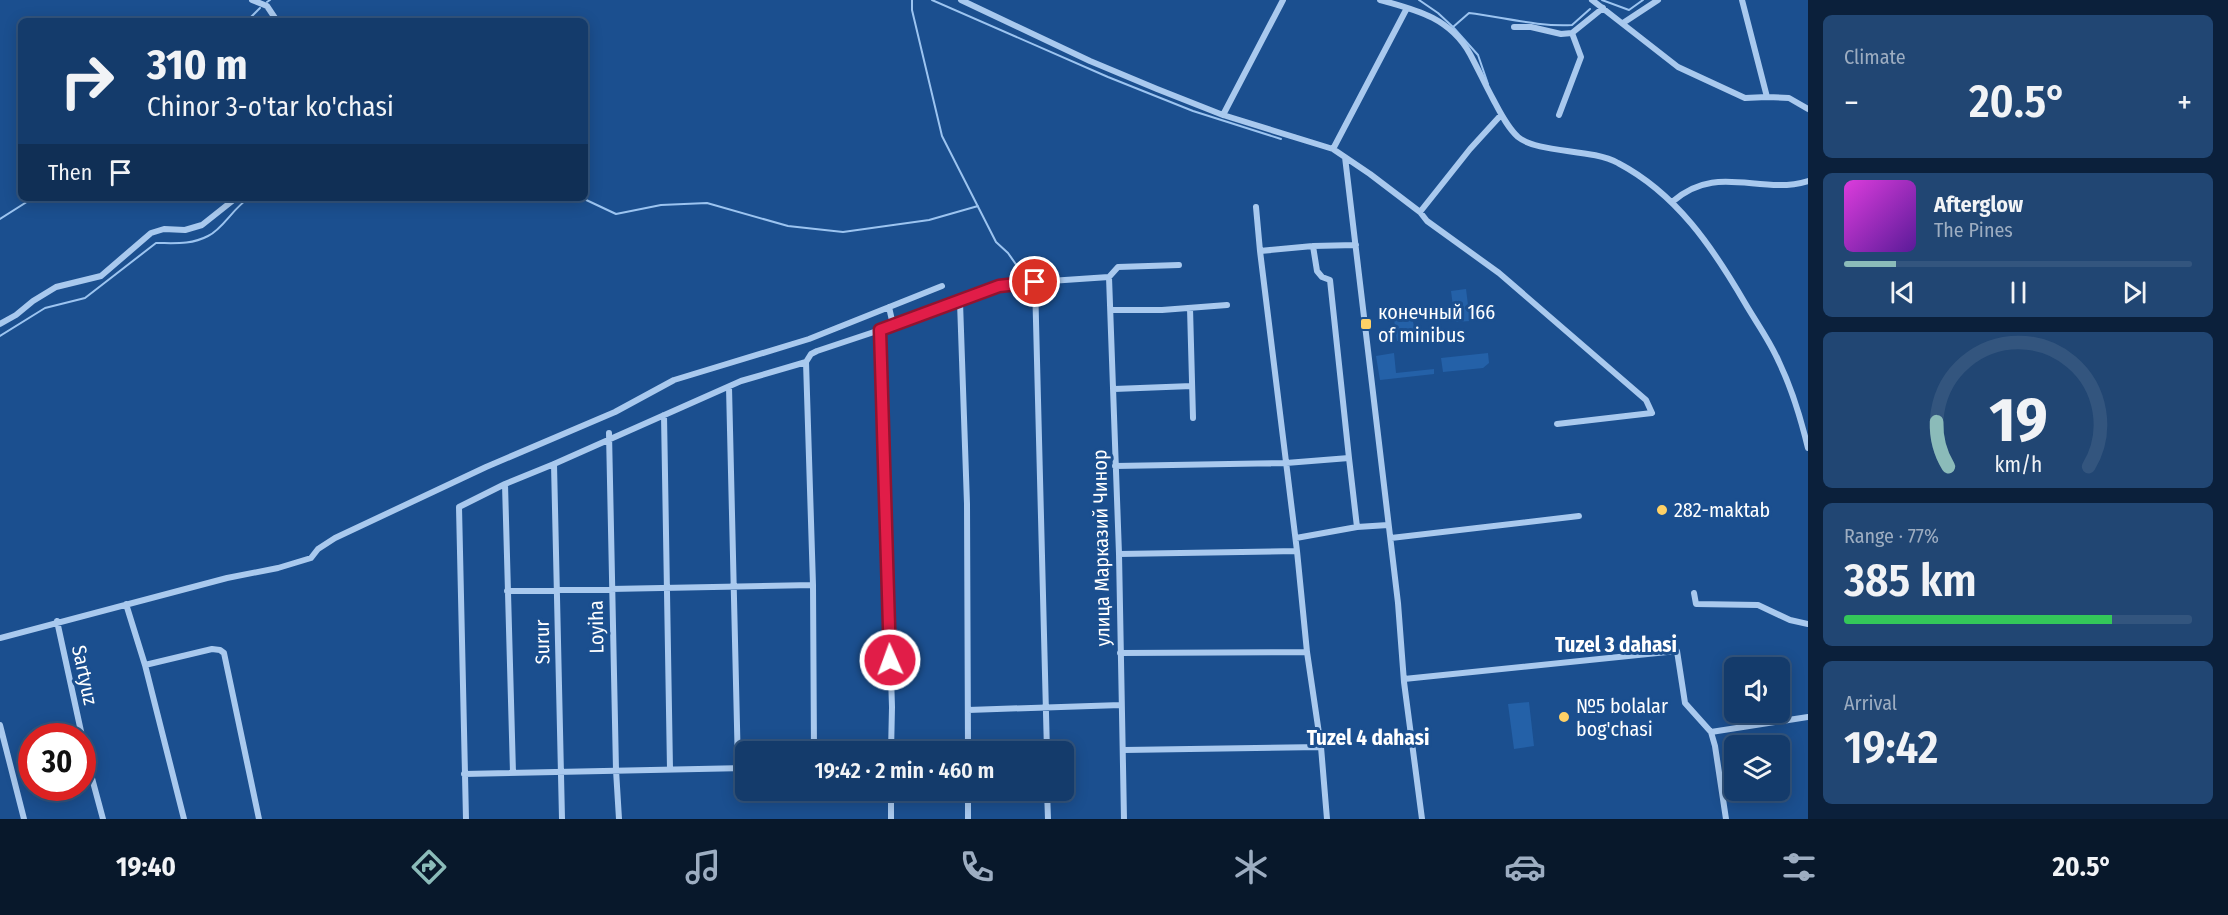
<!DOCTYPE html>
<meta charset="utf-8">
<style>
:root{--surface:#143b6b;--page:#214673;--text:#f1f3f6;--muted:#9dadc1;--line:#33557e;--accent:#8bbbb9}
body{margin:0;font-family:"Fira Sans Condensed",sans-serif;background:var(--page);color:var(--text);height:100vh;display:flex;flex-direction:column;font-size:22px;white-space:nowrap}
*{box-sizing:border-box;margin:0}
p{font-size:20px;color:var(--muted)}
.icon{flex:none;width:33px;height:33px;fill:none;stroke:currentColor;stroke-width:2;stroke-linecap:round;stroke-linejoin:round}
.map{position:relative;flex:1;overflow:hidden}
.details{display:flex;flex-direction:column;gap:15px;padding:15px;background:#0b203b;width:420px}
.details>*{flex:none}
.hud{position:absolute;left:18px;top:18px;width:570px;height:183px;border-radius:9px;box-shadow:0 3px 15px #0003,0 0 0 2px var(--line);background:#143b6b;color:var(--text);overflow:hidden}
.fabs{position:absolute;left:1724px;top:657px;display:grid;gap:12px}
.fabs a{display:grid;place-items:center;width:66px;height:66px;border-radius:9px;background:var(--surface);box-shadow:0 3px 15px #0003,0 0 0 2px var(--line);font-size:30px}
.speed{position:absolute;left:18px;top:723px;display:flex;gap:12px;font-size:30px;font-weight:700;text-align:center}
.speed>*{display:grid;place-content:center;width:78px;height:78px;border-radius:50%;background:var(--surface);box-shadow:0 3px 15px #0003,0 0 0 2px var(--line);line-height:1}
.speed .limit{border:9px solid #d22;background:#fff;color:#111}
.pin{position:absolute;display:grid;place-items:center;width:51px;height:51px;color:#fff;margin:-26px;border:3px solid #fff;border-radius:50%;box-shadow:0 2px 6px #0007}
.me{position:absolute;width:66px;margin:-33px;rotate:358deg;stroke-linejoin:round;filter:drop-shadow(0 0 4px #0008)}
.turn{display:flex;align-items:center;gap:21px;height:126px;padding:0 30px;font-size:27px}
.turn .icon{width:78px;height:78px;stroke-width:2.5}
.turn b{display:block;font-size:42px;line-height:51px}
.then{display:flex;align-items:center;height:57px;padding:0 30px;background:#0003;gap:12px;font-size:22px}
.big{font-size:45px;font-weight:600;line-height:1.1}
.details .card{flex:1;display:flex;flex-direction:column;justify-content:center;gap:9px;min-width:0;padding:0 21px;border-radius:9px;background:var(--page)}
.details .dial{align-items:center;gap:0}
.dial svg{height:156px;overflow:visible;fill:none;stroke:var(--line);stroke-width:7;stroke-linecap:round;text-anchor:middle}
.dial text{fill:var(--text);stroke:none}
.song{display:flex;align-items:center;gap:18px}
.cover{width:72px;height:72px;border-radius:9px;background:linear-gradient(135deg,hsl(300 70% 55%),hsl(270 70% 35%))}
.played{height:6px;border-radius:3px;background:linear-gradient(90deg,var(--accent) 15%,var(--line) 15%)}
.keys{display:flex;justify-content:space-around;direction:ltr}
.heat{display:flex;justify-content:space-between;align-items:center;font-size:33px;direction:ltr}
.charge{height:9px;border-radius:4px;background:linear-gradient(90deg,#34c759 77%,var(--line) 0)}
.trip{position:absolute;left:735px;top:741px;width:339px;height:60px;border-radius:9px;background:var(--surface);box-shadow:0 3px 15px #0003,0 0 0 2px var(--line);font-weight:600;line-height:60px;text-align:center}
.dock{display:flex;height:96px;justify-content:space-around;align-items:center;background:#08182b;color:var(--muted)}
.dock .icon{width:42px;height:42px}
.dock .selected{color:var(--accent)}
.dock b{font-size:27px;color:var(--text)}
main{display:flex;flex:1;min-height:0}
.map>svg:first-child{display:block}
.green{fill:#2461a8}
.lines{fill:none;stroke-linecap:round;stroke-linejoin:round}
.stream{stroke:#9cc4f0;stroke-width:2}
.minor{stroke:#a9c9ee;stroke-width:6}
.route-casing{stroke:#92132f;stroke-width:15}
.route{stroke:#e11d48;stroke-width:10}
.poi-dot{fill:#ffd166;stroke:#1b4f8f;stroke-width:2}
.labels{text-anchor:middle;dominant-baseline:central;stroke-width:6;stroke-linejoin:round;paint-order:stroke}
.poi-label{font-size:20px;fill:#fff;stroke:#1b4f8f;text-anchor:start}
.street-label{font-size:20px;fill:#fff;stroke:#1b4f8f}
.neighbourhood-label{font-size:21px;font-weight:bold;fill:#fff;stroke:#1b4f8f}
</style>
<main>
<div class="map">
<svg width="1808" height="819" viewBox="0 0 1808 819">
<rect width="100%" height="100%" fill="#1b4f8f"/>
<path class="green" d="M1466,289L1470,321L1455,322L1451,291Z
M1411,310L1416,339L1397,341L1393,312Z
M1394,353L1396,373L1434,369V374L1380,380L1376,356Z
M1488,353L1489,363L1483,368L1443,372L1441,358Z
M1529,702L1534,746L1514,749L1508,704Z"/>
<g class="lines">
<path class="stream" d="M912,0V10L942,136L996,242L1008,253L1020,270
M932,0L1108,77L1193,111L1281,139
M1419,0L1438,13L1453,27L1469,13C1503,17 1538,27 1572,25L1590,9
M1602,0L1629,10L1643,0
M267,2L270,0
M247,21L260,8
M1453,27L1478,55L1488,84
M582,198L616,214L661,205L707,203L788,226L843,232L929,220L978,206
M0,219L33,198
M0,336L45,308L85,298L156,243C174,243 191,245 208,236C223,229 233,208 249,198"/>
<path class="minor" d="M252,0L267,6L277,21
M961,0L1090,61L1157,89L1223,115L1333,149L1370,174L1420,212L1427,221L1499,273L1646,400L1652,413L1557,424
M1380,0C1417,10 1450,18 1470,54C1478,69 1485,84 1493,99C1500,112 1507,127 1518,137C1539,154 1591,148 1618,163C1677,194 1713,248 1745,303C1756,322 1770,341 1779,362C1792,389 1801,419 1808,448
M1592,0L1678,67L1745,98L1767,97L1789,98L1808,109
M1742,0L1767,97
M1623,23L1658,0
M1514,27H1531L1561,34L1572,33L1603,8
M1223,115L1283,0
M1559,115L1581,57L1572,33
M1333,149L1407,8
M1345,157L1398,603L1404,682L1422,819
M1672,202C1717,162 1759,196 1808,181
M1256,207L1260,251
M1420,212L1470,149L1501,115
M1313,246L1317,271L1322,277L1330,280L1349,458
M1109,277L1119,554L1124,819
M1035,282L1047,752
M960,302L967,504L968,752
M889,307L893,325
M1190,308L1193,418
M1112,310H1162L1227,305
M0,324L16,315L33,301L56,287L101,276L151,233L164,229L185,230L202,225L236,198
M729,387L738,768
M1114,389L1192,386
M664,415L670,769
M609,433L616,770L619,819
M554,464L562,819
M1115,466L1286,463L1349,458L1357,527
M505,484L513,773
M1296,538L1357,527L1388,525
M1391,538L1579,516
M1119,554L1297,551
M507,591L813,585
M1694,593L1696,604L1758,605L1790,620L1808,624
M126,604L145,665L184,819
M57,621L82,736
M0,638L227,578L278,568L311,558L318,549L335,538L486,467L615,412L674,380L809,339L942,286
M1120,653L1307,652
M145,665L212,649L220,650L224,653L259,819
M1404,679L1677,651L1685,703L1711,732L1715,746L1726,819
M968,710L1121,705
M0,725L24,819
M1711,732L1808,717
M82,741L103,819
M1124,750L1321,747
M814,752L813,585L806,362L811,354L817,351L880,330
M891,752L892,707L880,330L999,287L1035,282L1109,277L1118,267L1179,265
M464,774L746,768
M891,790V819
M1047,790L1048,819
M466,819L459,507L505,484L554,464L741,381L806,362
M968,819V790
M1327,819L1321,747L1307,652L1297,551L1260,251L1313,246L1356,245"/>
</g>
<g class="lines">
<defs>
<path id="route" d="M890,660L880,330L999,286L1035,282"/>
</defs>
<use href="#route" class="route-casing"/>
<use href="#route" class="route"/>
</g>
<g class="poi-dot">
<rect x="1360" y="318" width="12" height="12" rx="3"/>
<circle cx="1662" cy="510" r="6"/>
<circle cx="1564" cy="717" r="6"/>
</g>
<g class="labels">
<g class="poi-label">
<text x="1378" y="312">конечный 166<tspan x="1378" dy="23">of minibus</tspan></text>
<text x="1674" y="510">282-maktab</text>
<text x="1576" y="706">№5 bolalar<tspan x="1576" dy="23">bog'chasi</tspan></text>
</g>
<g class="street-label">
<text transform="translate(1101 548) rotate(-91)">улица Марказий Чинор</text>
<text transform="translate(596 627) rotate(-91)">Loyiha</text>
<text transform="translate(542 642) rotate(-91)">Surur</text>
<text transform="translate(85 675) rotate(78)">Sartyuz</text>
</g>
<g class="neighbourhood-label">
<text x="1616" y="645">Tuzel 3 dahasi</text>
<text x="1368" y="738">Tuzel 4 dahasi</text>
</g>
</g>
</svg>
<div class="fabs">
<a><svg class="icon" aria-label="sound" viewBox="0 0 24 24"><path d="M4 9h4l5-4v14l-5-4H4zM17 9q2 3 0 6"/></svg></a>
<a><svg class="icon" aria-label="layers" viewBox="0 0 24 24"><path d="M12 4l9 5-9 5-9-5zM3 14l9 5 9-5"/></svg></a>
</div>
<div class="speed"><div class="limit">30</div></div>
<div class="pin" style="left:1035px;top:282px;background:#d93025"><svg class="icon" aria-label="arrive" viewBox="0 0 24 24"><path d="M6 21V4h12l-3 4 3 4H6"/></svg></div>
<svg class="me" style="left:890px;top:660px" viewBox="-20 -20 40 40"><circle r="17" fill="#e11d48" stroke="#fff" stroke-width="3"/><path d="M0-11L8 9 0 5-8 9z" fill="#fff"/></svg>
<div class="trip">19:42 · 2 min · 460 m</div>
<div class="hud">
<div class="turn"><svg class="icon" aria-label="right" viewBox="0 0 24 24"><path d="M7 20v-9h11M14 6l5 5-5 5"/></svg><div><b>310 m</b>Chinor 3-o'tar ko'chasi</div></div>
<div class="then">Then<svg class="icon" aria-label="arrive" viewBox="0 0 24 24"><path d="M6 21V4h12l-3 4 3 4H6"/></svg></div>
</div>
</div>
<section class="details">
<div class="card"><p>Climate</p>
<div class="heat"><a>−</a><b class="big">20.5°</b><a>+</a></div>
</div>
<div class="card">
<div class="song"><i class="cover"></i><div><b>Afterglow</b><p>The Pines</p></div></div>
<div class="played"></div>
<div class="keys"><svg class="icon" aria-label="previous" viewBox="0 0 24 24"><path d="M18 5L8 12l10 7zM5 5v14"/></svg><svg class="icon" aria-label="pause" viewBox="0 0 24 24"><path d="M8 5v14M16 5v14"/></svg><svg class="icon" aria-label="next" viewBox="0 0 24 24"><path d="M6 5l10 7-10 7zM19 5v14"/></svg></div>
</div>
<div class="card dial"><svg viewBox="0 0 100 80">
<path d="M14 69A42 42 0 1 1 86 69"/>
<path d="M14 69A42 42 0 0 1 8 46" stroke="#8bbbb9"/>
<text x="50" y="56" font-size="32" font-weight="700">19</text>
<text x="50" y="72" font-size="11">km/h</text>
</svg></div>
<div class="card"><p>Range · 77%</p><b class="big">385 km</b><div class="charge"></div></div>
<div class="card"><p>Arrival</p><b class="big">19:42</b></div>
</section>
</main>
<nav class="dock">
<b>19:40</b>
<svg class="icon selected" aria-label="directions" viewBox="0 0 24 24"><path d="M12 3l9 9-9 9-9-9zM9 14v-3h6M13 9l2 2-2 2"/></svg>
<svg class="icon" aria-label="music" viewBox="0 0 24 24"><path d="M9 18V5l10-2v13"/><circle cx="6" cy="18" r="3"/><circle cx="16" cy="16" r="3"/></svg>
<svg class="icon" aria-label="phone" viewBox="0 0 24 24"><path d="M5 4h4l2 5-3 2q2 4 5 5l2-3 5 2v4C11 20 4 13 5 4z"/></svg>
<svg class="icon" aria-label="climate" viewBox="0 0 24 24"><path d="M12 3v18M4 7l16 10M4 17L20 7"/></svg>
<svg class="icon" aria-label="car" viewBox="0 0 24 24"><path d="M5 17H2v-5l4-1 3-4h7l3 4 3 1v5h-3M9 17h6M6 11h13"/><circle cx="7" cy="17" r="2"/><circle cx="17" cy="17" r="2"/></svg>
<svg class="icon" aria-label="filters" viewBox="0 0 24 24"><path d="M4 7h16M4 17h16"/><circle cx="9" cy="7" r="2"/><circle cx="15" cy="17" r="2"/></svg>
<b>20.5°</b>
</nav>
